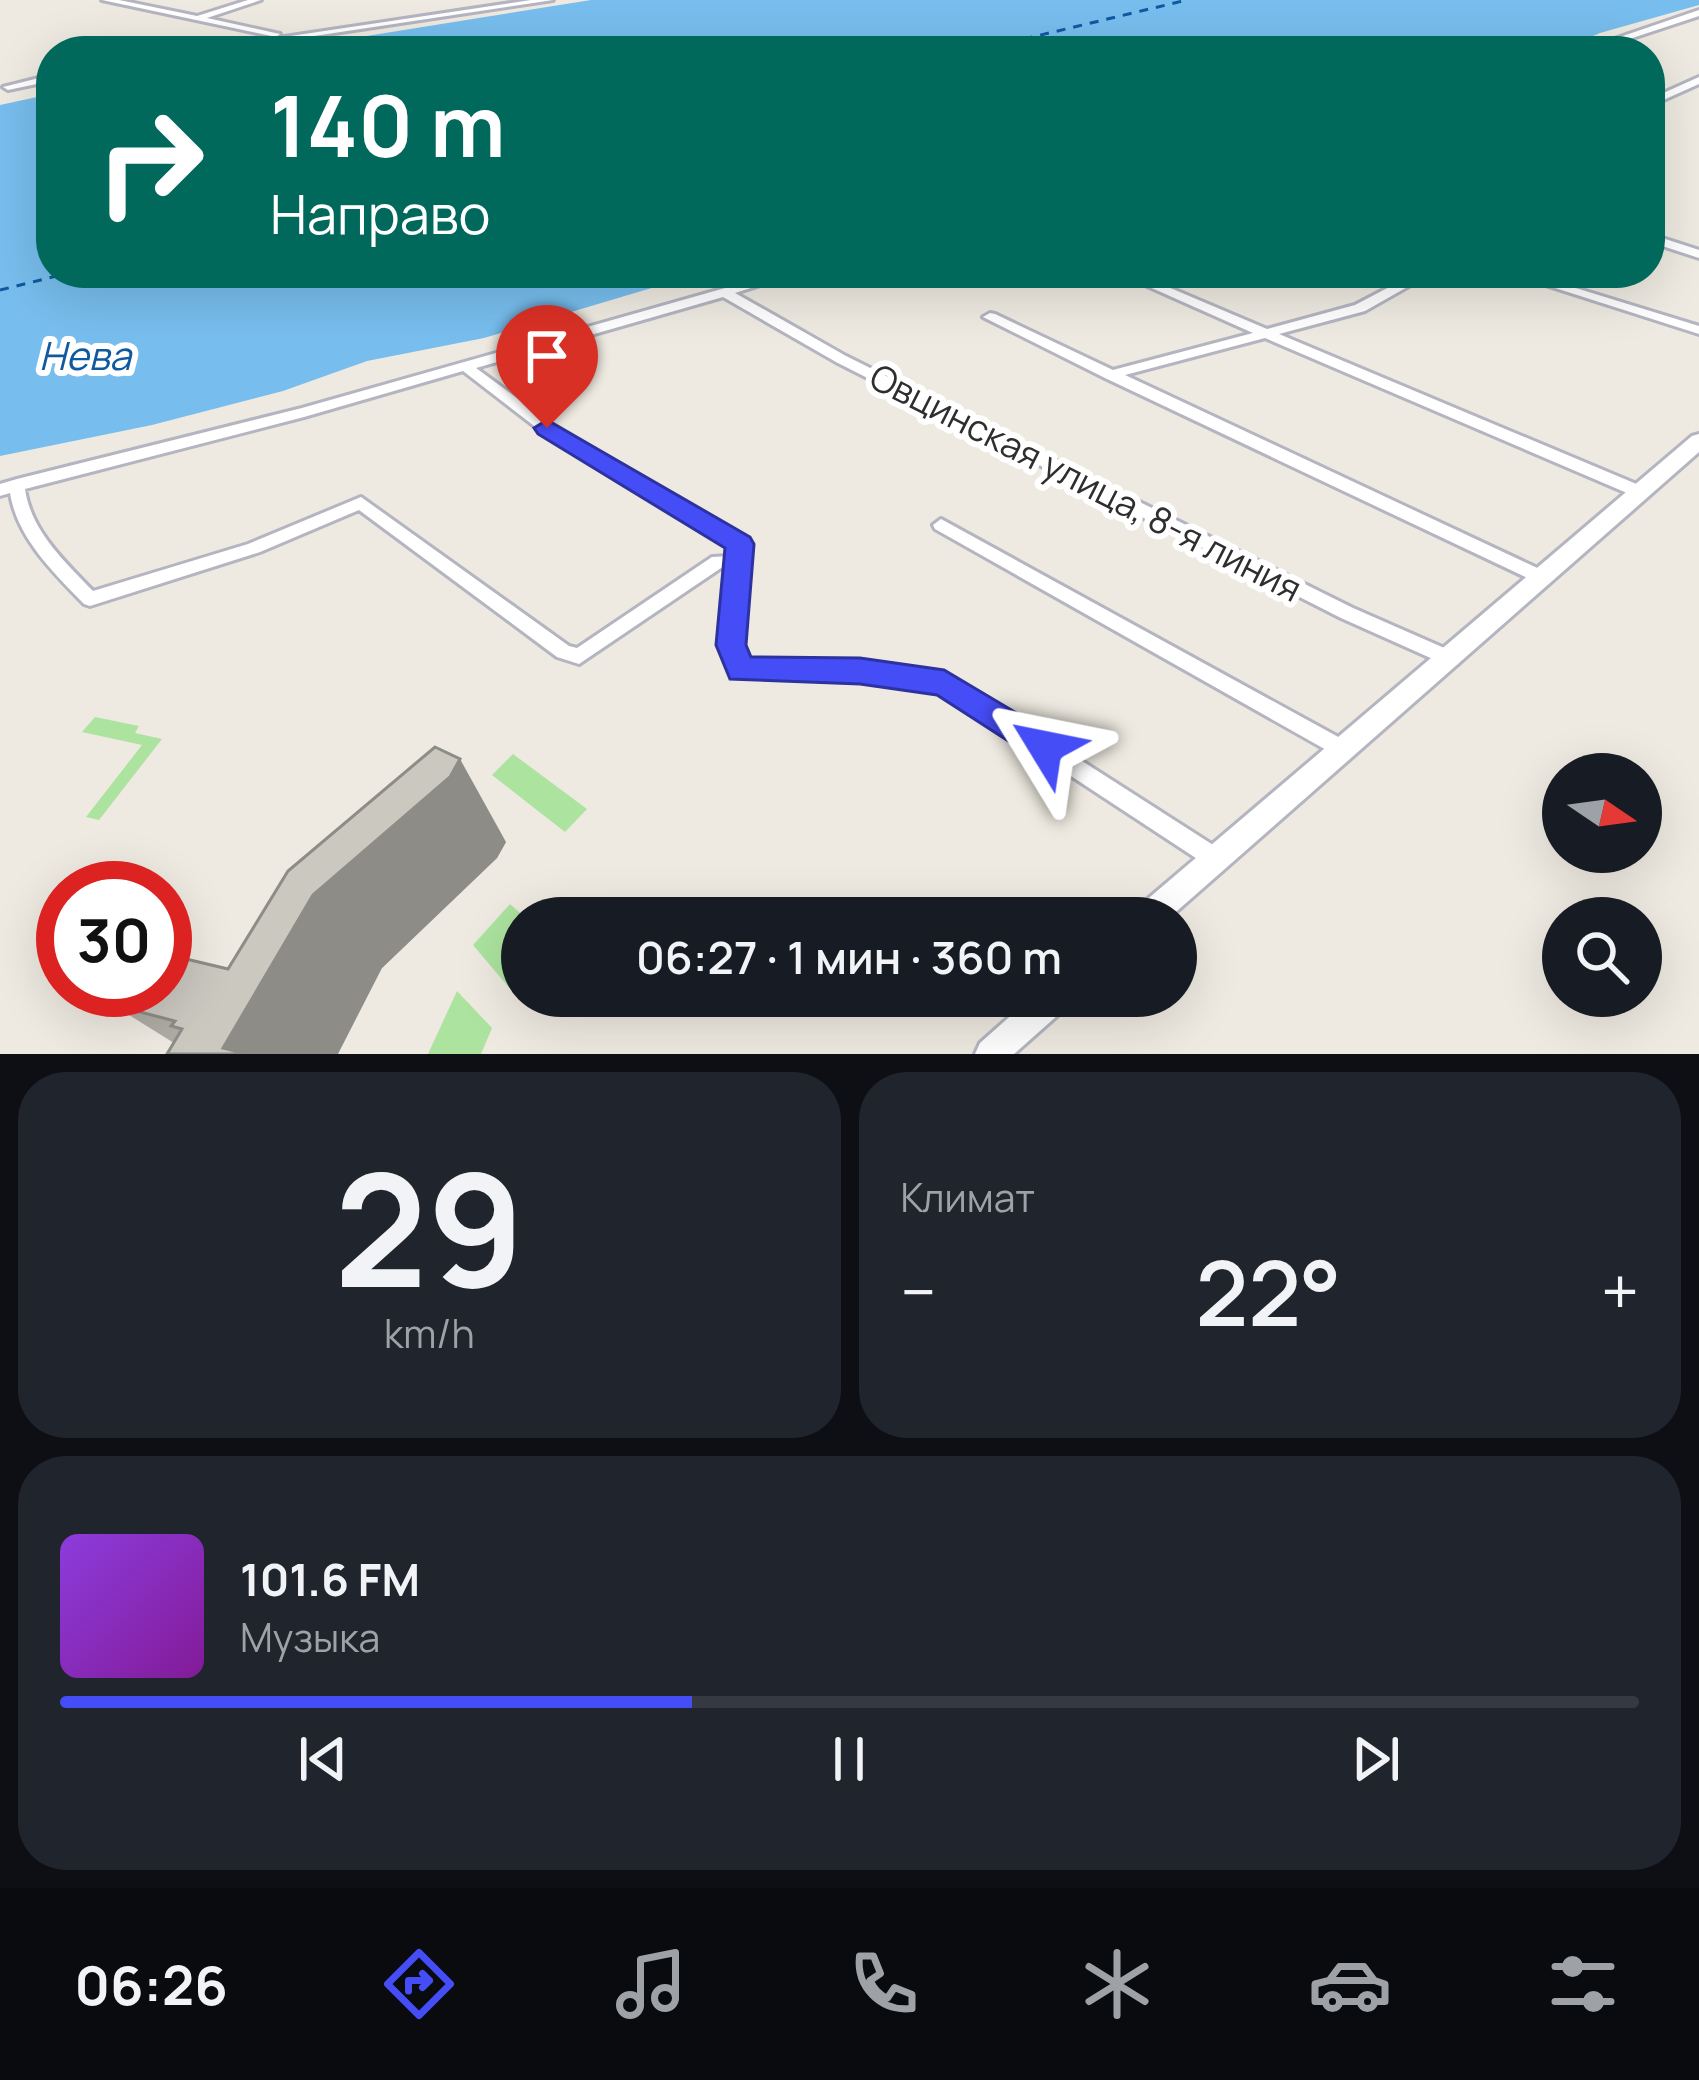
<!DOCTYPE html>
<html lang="ru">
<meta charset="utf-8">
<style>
:root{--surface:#171b24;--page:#20242c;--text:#f1f3f6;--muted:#9ea1a6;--line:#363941;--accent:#454df7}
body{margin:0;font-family:Manrope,sans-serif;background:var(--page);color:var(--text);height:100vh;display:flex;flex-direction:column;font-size:45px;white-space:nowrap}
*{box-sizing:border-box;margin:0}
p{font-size:39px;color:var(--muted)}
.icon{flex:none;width:66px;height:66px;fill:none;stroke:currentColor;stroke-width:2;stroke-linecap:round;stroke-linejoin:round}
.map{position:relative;height:1054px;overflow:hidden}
.sheet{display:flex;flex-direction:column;gap:18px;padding:18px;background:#0d0f14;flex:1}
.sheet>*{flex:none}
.guide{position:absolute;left:36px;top:36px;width:1629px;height:252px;border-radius:48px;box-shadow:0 12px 48px #0002;background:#00695c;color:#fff;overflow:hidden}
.needle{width:78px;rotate:103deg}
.controls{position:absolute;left:1542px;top:753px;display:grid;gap:24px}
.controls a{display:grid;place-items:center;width:120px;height:120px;border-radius:50%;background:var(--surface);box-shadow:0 12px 48px #0002;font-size:60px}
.speed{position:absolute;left:36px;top:861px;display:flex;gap:24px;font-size:60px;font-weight:700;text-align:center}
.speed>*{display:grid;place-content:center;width:156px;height:156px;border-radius:50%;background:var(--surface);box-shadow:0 12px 48px #0002;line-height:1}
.speed .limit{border:18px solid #d22;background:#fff;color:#111}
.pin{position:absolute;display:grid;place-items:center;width:102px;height:102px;color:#fff;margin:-123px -51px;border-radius:50% 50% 50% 0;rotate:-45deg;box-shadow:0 0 12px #0007}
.pin .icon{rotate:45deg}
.me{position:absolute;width:132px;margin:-66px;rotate:305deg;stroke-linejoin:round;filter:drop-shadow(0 0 9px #0008)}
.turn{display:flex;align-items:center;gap:42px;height:252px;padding:0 36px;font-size:54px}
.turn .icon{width:156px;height:156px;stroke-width:2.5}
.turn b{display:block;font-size:84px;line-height:102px}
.big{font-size:90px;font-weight:600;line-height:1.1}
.sheet .tile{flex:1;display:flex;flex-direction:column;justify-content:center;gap:18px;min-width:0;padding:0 42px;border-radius:48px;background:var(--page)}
.sheet .dial{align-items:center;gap:0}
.dial b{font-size:156px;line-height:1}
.song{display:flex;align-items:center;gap:36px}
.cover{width:144px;height:144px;border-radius:18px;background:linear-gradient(135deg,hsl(270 70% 55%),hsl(290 70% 35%))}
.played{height:12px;border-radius:6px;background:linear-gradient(90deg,var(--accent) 40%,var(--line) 40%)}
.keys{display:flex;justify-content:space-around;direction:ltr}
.heat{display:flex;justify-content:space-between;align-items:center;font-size:66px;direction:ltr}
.sheet .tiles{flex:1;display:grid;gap:18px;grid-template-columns:1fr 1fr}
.tile:last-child{grid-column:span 2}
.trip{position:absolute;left:501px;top:897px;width:696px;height:120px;border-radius:60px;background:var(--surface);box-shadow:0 12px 48px #0002;font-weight:600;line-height:120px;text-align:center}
.menu{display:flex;height:192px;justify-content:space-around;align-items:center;background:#090b0e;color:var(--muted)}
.menu .icon{width:84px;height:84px}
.menu .on{color:var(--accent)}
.menu b{font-size:54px;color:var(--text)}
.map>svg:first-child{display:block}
.green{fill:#ace39f}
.water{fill:#77bded}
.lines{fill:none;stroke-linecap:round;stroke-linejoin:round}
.ferry{stroke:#10599f;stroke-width:3;stroke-dasharray:9 8;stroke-linecap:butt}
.street-casing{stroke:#b4b5c0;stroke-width:6}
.secondary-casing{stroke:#b4b5c0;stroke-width:6}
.street{fill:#fff;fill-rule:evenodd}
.secondary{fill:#fff;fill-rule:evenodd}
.wall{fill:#aeaca4}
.shaded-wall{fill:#8d8c86}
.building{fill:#cac8bf;stroke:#8d8c86;stroke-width:3}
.route{fill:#454df7;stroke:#2d32a1;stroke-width:3}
.labels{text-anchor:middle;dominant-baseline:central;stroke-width:12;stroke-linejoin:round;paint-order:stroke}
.street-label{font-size:36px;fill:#2e2e2e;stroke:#fff}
.water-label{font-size:39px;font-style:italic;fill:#10599f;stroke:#fff}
</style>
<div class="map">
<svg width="1699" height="1054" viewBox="0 0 1699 1054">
<rect width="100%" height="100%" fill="#eeeae1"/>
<path class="green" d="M95,717L139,726L135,733L162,739L99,820L86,817L142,745L82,732Z
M513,754L587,809L565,832L492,775Z
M510,904L526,918H522V979L512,991L473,945Z
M457,991L492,1028L481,1054H428Z"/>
<path class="water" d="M591,0H1699V5L1600,33L1558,51H273Z
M51,94V273H702L484,338L367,361L283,391L152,425L0,456V105Z"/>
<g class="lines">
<path class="ferry" d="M974,51L1187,0
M0,290L69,273"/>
<defs>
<path id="street" d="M102,0H119L197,16L248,0H261L207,18L280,34L276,37Z
M531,0H553L215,51H191Z
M1699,10V16L1593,51H1579Z
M51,75V81L8,90L3,87Z
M1699,77V84L1650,106V99Z
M1650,234L1699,250V258L1650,242Z
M778,273H798L735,293L846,356L1353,608L1458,654L1460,659L1458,664L1451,667L1444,664L1341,618L836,362L723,297L476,368L552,424L746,540C754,579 731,623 747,662L860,663L951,677L1224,852L1227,859L1224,866L1216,869L1208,866L940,690L860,679L741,678L734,675L722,645L729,568H721L579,664L557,657L359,510L260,552L90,606L84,604C54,573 17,538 10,493L0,496V484L17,479L302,408ZM463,371L542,432L731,547V556L712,557L577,648L569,646L361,497L248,544L93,591C65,562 31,531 25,489L304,417Z
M1118,273H1135L1267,329L1355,305L1416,273H1432L1365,311L1279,334L1646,488L1648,492L1646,496H1634L1265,338L1125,375L1546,572L1549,577L1546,582L1540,584L1105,378L983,317L990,313L995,314L1113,370L1253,333Z
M1508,273H1527L1699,326V334Z
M941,519L1351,744L1354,750L1351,756L1344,759L1337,756L935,529L933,525Z"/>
<path id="secondary" d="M1699,434V452L1169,918H1133L1137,908L1692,436Z
M1033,996H1071L1067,1007L1014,1054H975L980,1043Z"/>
</defs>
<use href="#street" class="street-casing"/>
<use href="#secondary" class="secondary-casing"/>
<use href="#street" class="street"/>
<use href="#secondary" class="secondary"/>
</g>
<path class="wall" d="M506,842L497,858L382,968L174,1043L113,1005L228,969Z"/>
<path class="shaded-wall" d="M460,759L506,842L497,858L382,968L338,1054H232L223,1048L313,895Z"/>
<path class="building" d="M435,747L460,759L450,777L313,895L223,1048L239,1052L238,1054H167L182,1029L171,1026L175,1021L113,1005L123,990H165V954L228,969L288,871Z"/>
<path class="route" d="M547,420L750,537L754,544L746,645L751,657L860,658L944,670L1057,737L1061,747L1057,757L1045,761L1033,757L937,695L860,684L730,679L716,645L725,548L538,434L534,428Z"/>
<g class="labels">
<g class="street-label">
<text transform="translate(1086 482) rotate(27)">Овцинская улица, 8-я линия</text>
</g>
<g class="water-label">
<text x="85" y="355">Нева</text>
</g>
</g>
</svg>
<div class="controls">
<a><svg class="needle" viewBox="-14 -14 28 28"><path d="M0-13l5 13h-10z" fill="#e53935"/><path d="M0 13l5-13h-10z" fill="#9ea1a6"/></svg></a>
<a><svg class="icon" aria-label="search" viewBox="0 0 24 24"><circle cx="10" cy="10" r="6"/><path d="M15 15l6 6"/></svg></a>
</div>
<div class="speed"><div class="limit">30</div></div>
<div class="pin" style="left:547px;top:428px;background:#d93025"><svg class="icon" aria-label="arrive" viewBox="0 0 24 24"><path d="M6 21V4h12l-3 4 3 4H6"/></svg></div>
<svg class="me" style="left:1045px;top:747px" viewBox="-20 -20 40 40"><path d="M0-17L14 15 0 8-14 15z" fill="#454df7" stroke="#fff" stroke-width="4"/></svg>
<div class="trip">06:27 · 1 мин · 360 m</div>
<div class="guide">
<div class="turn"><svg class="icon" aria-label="right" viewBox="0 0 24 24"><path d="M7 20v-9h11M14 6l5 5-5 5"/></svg><div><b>140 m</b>Направо</div></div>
</div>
</div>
<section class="sheet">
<div class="tiles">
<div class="tile dial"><b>29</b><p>km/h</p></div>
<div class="tile"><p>Климат</p>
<div class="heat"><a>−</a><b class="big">22°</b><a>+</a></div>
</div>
<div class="tile">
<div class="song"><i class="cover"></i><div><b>101.6 FM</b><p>Музыка</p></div></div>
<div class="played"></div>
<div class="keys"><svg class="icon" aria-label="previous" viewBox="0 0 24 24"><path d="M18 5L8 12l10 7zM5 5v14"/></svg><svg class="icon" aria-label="pause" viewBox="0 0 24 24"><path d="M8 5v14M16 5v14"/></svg><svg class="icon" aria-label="next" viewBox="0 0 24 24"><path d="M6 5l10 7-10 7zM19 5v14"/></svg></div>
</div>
</div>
</section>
<nav class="menu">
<b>06:26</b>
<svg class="icon on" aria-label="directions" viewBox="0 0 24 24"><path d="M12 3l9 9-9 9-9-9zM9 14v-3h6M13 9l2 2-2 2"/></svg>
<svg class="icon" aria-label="music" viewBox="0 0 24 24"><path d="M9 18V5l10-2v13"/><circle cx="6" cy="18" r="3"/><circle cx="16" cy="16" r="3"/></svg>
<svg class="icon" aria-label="phone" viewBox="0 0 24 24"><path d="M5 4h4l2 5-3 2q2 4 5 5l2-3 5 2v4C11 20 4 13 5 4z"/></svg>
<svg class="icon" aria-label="climate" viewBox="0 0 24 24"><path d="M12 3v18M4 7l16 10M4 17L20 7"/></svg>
<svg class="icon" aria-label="car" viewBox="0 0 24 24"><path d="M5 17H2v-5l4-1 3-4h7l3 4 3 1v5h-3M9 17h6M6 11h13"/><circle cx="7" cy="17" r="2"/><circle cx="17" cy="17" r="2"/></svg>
<svg class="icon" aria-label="filters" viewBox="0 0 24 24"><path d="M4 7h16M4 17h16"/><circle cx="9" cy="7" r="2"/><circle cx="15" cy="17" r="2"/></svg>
</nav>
